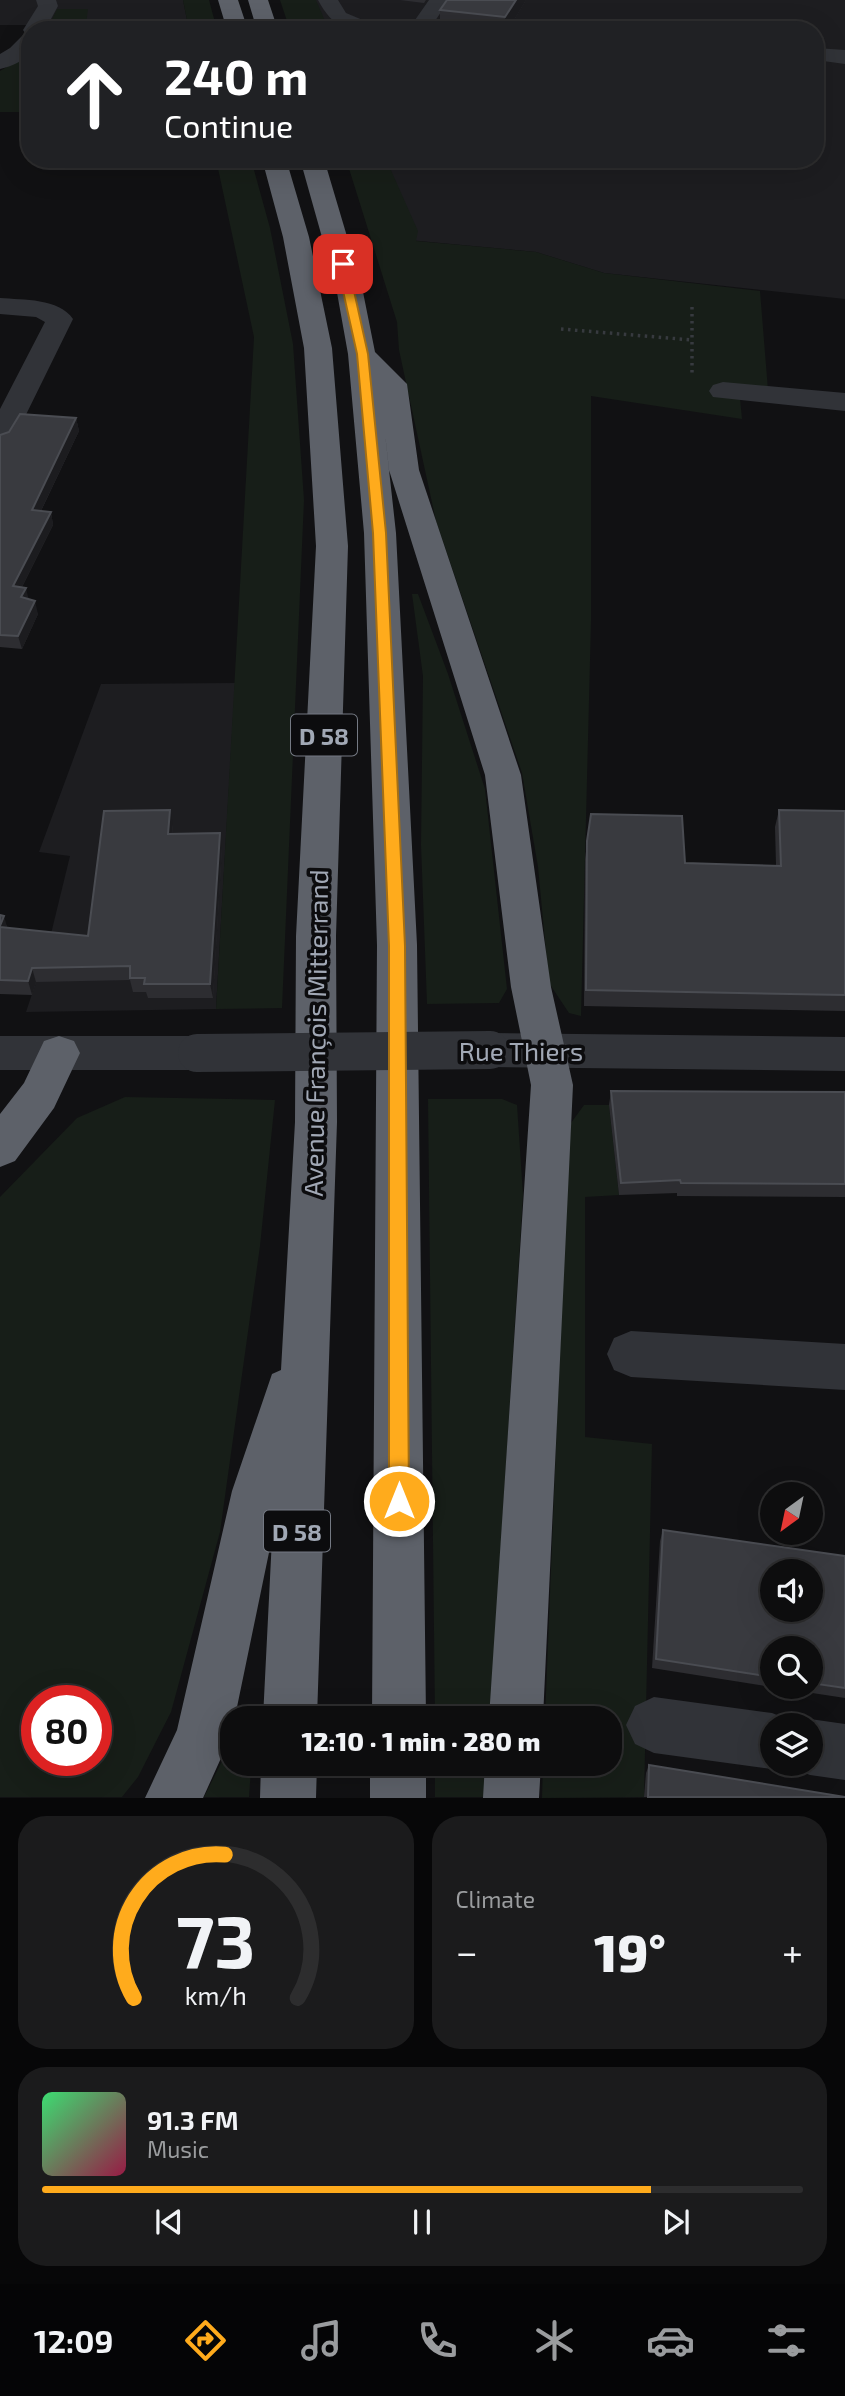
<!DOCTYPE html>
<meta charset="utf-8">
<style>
:root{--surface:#0d0d0e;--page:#1b1b1c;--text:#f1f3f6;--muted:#9a9c9e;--line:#2d2d2e;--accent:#ffab1c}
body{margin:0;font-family:"Exo 2",sans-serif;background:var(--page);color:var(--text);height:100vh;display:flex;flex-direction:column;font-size:26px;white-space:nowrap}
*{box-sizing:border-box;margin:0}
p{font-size:23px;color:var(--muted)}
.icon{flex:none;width:38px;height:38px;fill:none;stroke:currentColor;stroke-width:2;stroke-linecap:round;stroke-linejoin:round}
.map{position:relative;height:1798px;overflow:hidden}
.panel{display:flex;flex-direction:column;gap:18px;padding:18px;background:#070708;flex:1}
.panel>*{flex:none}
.top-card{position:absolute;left:21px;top:21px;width:803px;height:147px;border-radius:28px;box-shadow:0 7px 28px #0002,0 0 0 2px var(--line);background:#202124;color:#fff;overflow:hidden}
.needle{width:46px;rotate:213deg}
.tools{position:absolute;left:760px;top:1482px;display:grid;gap:14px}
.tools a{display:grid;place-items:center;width:63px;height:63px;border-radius:50%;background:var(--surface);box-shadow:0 7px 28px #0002,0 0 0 2px var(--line);font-size:35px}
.speed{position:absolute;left:21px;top:1685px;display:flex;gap:14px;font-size:35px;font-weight:700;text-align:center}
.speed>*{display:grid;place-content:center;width:91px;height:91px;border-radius:50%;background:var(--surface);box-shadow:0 7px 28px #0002,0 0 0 2px var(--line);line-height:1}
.speed .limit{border:10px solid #d22;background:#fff;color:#111}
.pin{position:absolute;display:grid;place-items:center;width:60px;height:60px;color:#fff;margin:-30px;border-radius:14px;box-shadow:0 4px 10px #0006}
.me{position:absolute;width:77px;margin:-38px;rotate:0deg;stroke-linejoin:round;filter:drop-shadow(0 0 5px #0008)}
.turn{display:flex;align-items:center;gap:24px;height:147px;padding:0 28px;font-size:32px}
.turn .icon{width:91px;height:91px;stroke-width:2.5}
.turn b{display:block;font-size:49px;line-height:60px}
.big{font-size:52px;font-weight:800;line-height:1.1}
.panel .tile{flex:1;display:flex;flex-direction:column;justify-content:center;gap:10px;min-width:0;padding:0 24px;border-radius:28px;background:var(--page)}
.panel .dial{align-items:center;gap:0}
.dial svg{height:182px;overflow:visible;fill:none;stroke:var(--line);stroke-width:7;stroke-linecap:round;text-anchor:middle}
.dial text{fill:var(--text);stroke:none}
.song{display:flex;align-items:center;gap:21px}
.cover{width:84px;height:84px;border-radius:10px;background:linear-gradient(135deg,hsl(140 70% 55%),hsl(340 70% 35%))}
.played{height:7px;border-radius:4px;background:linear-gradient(90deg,var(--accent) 80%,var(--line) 80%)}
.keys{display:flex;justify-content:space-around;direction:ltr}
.heat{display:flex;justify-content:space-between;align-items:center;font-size:38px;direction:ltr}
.panel .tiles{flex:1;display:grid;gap:18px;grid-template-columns:1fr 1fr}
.tile:last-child{grid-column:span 2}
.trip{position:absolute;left:220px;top:1706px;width:402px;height:70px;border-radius:28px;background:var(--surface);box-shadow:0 7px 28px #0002,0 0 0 2px var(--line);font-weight:800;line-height:70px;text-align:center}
.menu{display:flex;height:112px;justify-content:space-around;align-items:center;background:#050506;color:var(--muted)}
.menu .icon{width:49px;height:49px}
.menu .current{color:var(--accent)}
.menu b{font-size:32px;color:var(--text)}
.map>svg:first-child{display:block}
.built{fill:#1d1d20}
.green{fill:#171e18;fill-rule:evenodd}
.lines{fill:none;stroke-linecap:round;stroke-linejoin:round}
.path{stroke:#373a3f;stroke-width:3.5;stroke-dasharray:2.5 4.5;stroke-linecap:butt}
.minor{fill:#313338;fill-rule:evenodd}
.highway{fill:#5d6169;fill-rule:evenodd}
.minor-bridge{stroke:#313338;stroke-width:38}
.wall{fill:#2d2d31}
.shaded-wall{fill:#1c1c1f}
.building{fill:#393a3f;stroke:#4a4c52;stroke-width:2;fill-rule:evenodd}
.route{fill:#ffab1c;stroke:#a66f12;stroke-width:2}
.labels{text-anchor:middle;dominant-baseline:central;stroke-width:7;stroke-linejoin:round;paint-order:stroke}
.shield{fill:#0c0c0e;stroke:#747983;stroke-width:2}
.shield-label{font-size:24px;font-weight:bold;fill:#a1a8b5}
.street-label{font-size:26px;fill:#a1a8b5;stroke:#0c0c0e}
</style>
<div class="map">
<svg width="845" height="1798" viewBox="0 0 845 1798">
<rect width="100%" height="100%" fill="#111113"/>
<path class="built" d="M0,0H183L189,30H69L58,25H0Z
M296,0H845V299L604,273L536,252L398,239L364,159H816V30H309Z
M235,683L216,1009L26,1012L48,946L70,856L39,852L101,684Z"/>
<path class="green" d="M183,0H209L217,30H189Z
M280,0H316L329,30H290Z
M57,9H88L86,24L100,30H47Z
M30,53V112H0V71Z
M216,159H251L270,228L293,344L304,500L282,1008L216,1009L254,337Z
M346,159H386L418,231L416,241L536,252L604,273L760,291L768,390L739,388L742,419L591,396V621L581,1016L569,1013L549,983L538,867L522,773L436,521L399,350L397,322Z
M412,594H418L448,674L485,789L507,989L499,1003L427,1004L421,845L423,676Z
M125,1097L275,1100L260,1246L220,1532L171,1712L138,1777L122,1797H0V1197L77,1118ZM37,1701H96V1760H37Z
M428,1099H502L517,1105L523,1195L490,1718H435Z
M584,1105H609L619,1195L585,1197V1437L652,1444L644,1797L542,1798L543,1764H611V1718H545L567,1172L571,1123Z
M223,1759L251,1769L249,1797H204Z
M435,1764H487L484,1797H435Z"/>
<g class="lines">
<path class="path" d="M692,307V375
M561,329L692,340"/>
<path class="minor" d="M36,0H56L58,6L45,30H30C30,56 27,62 0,69V54L10,48L25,33L23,30L38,6Z
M318,0H338L346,13L377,26L380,30C347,30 335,31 318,0Z
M429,0H449L429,30H408Z
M816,48L845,50V64L816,60Z
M0,298C23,300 59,298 73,319L15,437L10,443L0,446V409L45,322L36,317L0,314Z
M723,382L845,393V411L713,397L709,391L713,385Z
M490,1033L845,1037V1071L490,1067L475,1062L469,1050L475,1038Z
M0,1036H197L212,1041L218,1053L212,1065L197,1070H0Z
M631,1331L845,1344V1390L631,1377L614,1370L607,1354L614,1338Z
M654,1697L772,1713L792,1721L793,1726H772V1764H783L772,1769L654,1753L635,1744L626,1725L635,1706Z
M810,1719L845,1724V1780L810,1775L790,1767L789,1764H810V1726H795Z"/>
<path class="highway" d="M218,0H238L248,30H227Z
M248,0H268L278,30H257Z
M262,159H286L309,237L332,348L348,546L336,936L337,1122L317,1718H263L272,1538L231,1736L203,1798H145L177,1730L232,1491L272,1374L281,1370L295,1122L296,936L316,546L304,348L283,237Z
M300,159H324L362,287L375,352L407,384L419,470L521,775L551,987L573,1085L543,1718H489L531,1085L511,987L485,775L389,470L383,415L396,533L417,945L426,1718H372L377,945L364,533L348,354L336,287Z
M59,1036L74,1041L80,1053L54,1108L15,1161L0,1167V1114L24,1083L44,1041Z
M261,1764H317L316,1798H260Z
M370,1764H426V1798H370Z
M485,1764H541L539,1798H483Z"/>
<path class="minor-bridge" d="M197,1053L490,1050"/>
</g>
<path class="wall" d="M400,0H426L424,3Z
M447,0H526L508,30H457L440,28V10Z
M60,159H137V167H61Z
M76,418L79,431L41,511L51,512L53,525L22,587L38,614L22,649L0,647V435Z
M779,810L845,811V1011L584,1006L585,859L591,814L685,863L776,865L775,827Z
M173,824L172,834L222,847L213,998H148L146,992H133L130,980L36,982L32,995L0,994V915L8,928L88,936Z
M611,1091L845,1092V1197L677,1196V1193L619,1195L609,1105Z
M663,1530L845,1556V1698L773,1687H810V1648H772V1687L652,1668L660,1541Z
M649,1765L845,1797H644L646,1773Z"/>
<path class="shaded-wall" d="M516,0H526L508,30H505V17Z
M76,418L79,431L35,523L32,510Z
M51,512L53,525L16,599L13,586Z
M26,588L29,601L21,597Z
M35,601L38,614L22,649L18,636Z
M170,810L173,824L170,848L168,834Z
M220,833L222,847L213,998L210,984Z
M4,916L8,930L0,929V926Z
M32,968L36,982L32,995L28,981Z"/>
<path class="building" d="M447,0H516L505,17L440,10Z
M20,414L76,418L32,510L51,512L13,586L26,588L21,597L35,601L18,636L0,635V435L9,432Z
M170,810L168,834L220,833L210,984H144L145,978H130V966L32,968L28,981L0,980V927L88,936L104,811Z
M779,810L845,811V995L586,990L587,841L591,814L682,816L685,863L781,866Z
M0,915L4,916L0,926Z
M611,1091L845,1092V1184L681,1183L680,1180L621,1183Z
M663,1530L845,1556V1688L810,1683V1648H772V1677L656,1659ZM772,1572H810V1610H772Z
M649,1765L845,1797H648Z"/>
<path class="route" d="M343,261L348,264L368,354L386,533L405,946L409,1501L406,1509L399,1512L392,1509L389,1501V946L373,533L357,354L337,264Z"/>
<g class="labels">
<g class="shield">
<rect x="291" y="714.5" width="66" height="41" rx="5"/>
<rect x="264" y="1510.5" width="66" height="41" rx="5"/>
</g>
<g class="shield-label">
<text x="324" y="735">D 58</text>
<text x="297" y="1531">D 58</text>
</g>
<g class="street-label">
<text transform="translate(315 1033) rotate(-89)">Avenue François Mitterrand</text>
<text x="521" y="1050">Rue Thiers</text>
</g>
</g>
</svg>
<div class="tools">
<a><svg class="needle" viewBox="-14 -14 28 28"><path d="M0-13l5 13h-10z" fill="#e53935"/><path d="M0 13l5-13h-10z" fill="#9a9c9e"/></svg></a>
<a><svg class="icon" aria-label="sound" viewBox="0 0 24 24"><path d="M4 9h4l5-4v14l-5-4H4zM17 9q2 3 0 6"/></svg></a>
<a><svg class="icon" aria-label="search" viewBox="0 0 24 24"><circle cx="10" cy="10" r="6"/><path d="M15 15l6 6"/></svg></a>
<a><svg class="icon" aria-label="layers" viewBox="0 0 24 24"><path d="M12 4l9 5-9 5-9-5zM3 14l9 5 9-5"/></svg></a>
</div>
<div class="speed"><div class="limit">80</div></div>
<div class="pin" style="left:343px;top:264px;background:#d93025"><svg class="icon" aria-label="arrive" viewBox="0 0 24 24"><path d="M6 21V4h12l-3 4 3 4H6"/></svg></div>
<svg class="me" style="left:399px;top:1501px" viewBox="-20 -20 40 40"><circle r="17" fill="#ffab1c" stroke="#fff" stroke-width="3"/><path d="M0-11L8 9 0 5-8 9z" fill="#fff"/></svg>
<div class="trip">12:10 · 1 min · 280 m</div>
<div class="top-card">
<div class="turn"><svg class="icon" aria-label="ahead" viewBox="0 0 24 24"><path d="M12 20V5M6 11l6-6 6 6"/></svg><div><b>240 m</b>Continue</div></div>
</div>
</div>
<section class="panel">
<div class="tiles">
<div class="tile dial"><svg viewBox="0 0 100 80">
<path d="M14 69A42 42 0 1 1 86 69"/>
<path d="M14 69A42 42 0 0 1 54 6" stroke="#ffab1c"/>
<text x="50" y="56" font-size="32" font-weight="700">73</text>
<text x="50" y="72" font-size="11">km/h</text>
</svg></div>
<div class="tile"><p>Climate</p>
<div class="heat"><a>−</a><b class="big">19°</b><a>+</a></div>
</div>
<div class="tile">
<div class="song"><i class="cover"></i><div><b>91.3 FM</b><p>Music</p></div></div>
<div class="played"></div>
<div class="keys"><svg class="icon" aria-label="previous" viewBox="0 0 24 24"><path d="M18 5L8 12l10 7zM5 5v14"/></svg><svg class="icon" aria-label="pause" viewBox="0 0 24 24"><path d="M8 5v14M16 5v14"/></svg><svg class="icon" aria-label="next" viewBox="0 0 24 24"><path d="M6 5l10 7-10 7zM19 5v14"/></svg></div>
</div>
</div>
</section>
<nav class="menu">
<b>12:09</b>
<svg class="icon current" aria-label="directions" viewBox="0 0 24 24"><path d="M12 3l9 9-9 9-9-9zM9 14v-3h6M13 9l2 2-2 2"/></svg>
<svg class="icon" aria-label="music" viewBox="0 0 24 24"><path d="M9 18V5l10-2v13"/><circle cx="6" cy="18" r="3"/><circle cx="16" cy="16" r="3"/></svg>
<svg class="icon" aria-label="phone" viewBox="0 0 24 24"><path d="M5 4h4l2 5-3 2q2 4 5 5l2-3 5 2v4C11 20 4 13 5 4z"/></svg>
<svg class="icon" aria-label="climate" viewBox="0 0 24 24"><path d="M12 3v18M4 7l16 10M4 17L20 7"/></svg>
<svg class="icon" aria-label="car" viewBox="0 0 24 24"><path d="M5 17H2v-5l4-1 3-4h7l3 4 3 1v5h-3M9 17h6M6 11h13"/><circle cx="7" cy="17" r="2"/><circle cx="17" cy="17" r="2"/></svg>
<svg class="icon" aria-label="filters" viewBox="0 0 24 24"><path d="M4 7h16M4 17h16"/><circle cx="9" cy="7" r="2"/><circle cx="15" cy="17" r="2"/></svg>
</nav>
